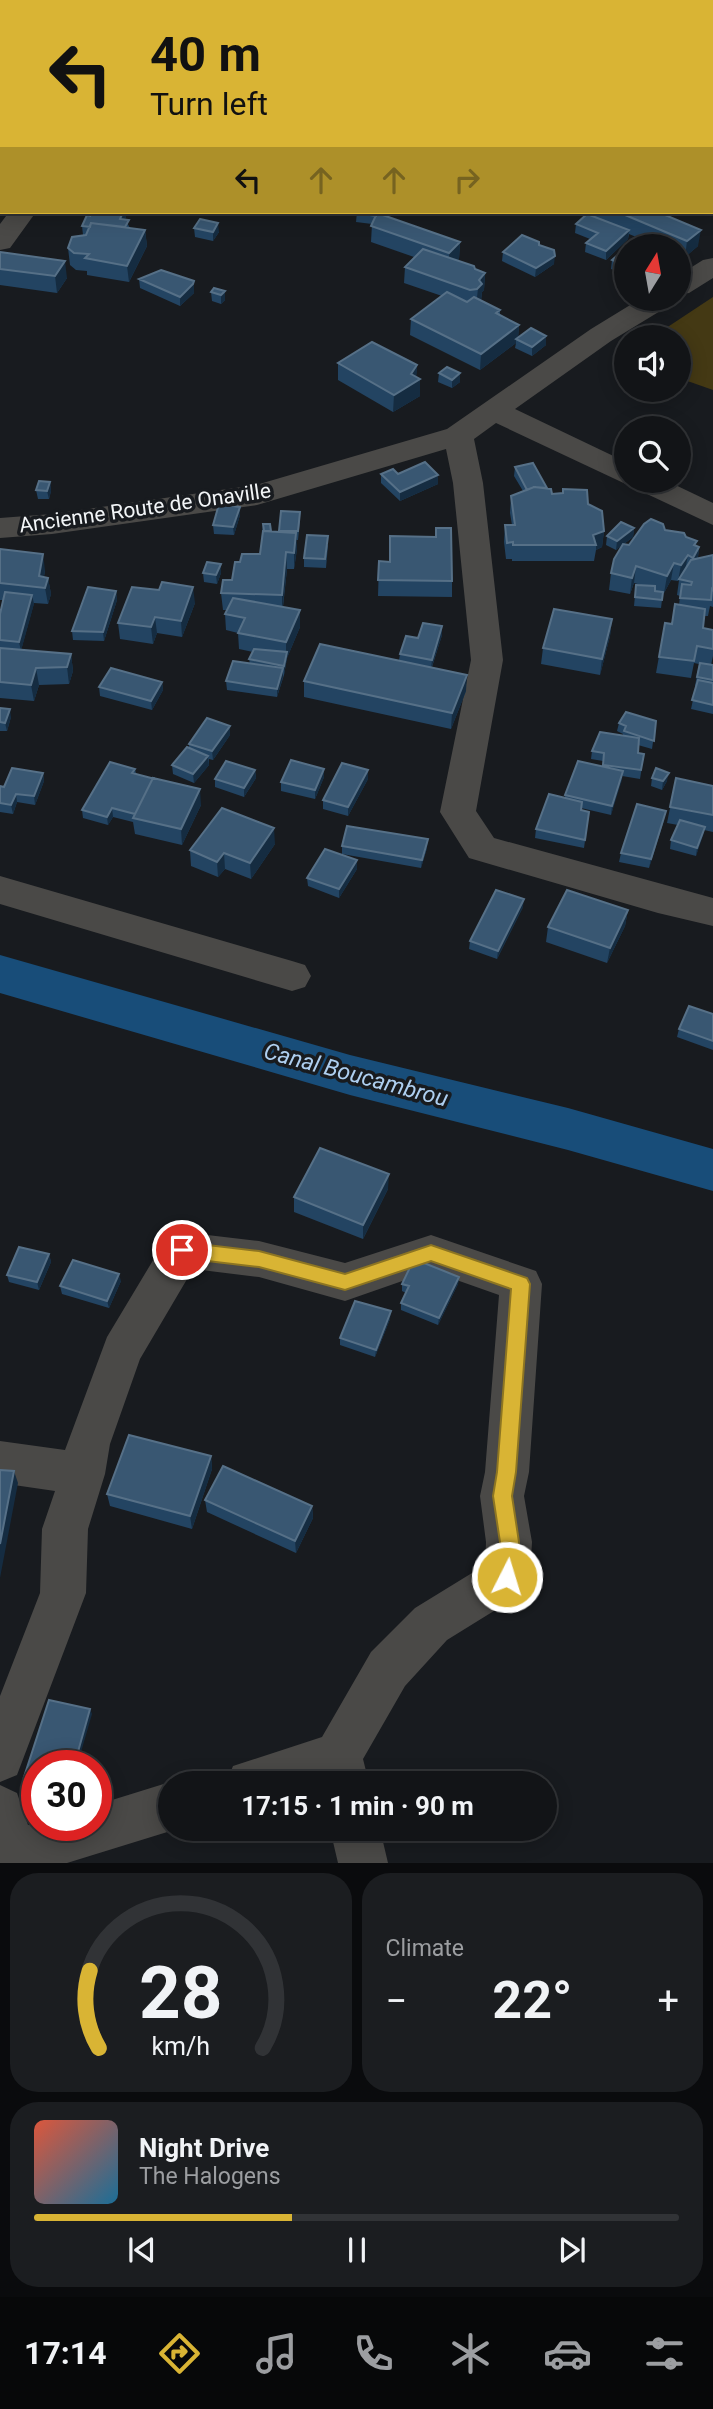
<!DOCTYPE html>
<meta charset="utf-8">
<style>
:root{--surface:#121417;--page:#1b1d20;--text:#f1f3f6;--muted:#9c9ea1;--line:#313336;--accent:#d9b434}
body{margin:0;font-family:Roboto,sans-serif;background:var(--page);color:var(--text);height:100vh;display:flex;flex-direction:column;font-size:26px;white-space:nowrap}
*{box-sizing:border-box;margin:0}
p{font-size:23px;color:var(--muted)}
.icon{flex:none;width:38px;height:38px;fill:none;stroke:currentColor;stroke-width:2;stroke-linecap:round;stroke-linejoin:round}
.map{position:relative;height:1863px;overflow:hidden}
.drawer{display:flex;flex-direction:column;gap:10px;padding:10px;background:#0a0b0d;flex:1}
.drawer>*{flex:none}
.top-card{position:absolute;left:0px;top:0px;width:714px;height:214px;box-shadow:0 4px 18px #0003,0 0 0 2px var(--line);background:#d9b434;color:#111;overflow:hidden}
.needle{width:46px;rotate:11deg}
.tools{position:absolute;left:614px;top:234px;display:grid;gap:14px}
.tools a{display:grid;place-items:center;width:77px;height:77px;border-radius:50%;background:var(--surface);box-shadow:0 4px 18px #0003,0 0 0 2px var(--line);font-size:35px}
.speed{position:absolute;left:21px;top:1750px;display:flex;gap:14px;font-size:35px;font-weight:700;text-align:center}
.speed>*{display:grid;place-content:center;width:91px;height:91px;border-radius:50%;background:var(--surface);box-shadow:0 4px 18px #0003,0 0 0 2px var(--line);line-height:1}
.speed .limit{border:10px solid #d22;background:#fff;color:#111}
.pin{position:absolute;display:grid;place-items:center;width:60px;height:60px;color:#fff;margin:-30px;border:4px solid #fff;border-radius:50%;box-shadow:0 2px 7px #0007}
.me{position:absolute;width:77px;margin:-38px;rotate:5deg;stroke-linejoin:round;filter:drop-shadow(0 0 5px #0008)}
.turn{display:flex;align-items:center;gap:24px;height:147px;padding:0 35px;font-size:32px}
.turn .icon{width:91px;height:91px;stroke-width:2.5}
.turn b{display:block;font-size:49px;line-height:60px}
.lanes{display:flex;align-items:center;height:66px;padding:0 35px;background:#0003;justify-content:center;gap:35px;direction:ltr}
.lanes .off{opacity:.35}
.big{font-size:52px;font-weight:700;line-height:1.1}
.drawer .card{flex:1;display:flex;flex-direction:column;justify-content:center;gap:10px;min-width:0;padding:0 24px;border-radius:28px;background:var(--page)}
.drawer .dial{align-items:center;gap:0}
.dial svg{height:182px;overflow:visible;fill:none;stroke:var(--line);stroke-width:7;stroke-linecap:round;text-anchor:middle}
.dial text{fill:var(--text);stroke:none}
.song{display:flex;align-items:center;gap:21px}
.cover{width:84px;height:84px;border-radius:10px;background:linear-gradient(135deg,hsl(10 70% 55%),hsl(200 70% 35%))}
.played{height:7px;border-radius:4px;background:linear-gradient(90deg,var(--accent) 40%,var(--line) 40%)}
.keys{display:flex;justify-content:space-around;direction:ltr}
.heat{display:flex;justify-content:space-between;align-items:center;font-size:38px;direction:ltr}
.drawer .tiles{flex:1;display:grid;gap:10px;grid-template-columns:1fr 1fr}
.card:last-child{grid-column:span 2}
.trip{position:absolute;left:158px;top:1771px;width:399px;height:70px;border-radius:35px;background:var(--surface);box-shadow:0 4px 18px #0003,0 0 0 2px var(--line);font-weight:700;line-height:70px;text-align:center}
.menu{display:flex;height:112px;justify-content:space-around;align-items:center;background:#070809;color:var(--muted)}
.menu .icon{width:49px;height:49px}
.menu .active{color:var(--accent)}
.menu b{font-size:32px;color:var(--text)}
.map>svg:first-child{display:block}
.green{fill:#443914}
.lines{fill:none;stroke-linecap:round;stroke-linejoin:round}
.canal{fill:#184d79;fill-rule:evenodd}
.lane{fill:#4a4947;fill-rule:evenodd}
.street{fill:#4a4947;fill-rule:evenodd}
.primary{fill:#787772;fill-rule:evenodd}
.wall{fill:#234462}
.shaded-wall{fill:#152c41}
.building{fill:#395772;stroke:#567087;stroke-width:2}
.route{fill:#d9b434;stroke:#8d7522;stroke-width:2}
.labels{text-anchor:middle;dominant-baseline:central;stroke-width:7;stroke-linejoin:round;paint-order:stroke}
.street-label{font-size:21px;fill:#f2f5f7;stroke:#181b1f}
.water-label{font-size:23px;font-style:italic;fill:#aecff0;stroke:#181b1f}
</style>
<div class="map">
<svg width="713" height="1863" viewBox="0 0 713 1863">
<rect width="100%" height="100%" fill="#181b1f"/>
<path class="green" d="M713,297V390L679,378V338H651Z"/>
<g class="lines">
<path class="canal" d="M0,955L350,1055L568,1108L713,1149V1191L568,1150L350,1095L0,993Z"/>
<path class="lane" d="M712,6H713L712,13Z"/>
<path class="street" d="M135,0H159L134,2Z
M9,212H36L10,248L0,250V224Z
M713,258V278L689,293L679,295V275L703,260Z
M640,299H674L670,305L611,341L515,409L626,462V481H667L713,503V525L496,423L474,439L483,483L503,660L476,811L494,838L713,898V926L658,913L469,858L440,812L471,660L453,483L446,449L257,505L52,534L0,538V518L52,514L256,485L447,429L591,329Z
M0,876L292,961L305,965L311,976L305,987L292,991L0,904Z
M182,1232L259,1241L345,1263L431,1235L536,1271L542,1284L529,1472L524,1496L532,1542L530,1577L523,1593L447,1640L405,1686L363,1759L369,1783H226L233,1766L322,1737L371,1652L415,1608L485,1565L486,1542L480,1496L485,1472L499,1295L431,1271L345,1301L259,1277L193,1269L140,1359L110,1444L105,1474L88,1529L86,1593L17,1775L0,1782V1696L40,1593L42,1529L55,1491L0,1483V1441L65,1450L107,1337L167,1237Z
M170,1782V1829H177L67,1863H0V1785L17,1793L28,1825L37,1823V1825H96V1805Z
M330,1829H380L388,1863H338Z"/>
<path class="primary" d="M0,0L12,2H2V13Z
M712,60H713V76H712Z"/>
</g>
<path class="wall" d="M0,121H2V176H0Z
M357,212H383L382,215L460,242L459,259L457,260L475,269L485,273L484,290L482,292L481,301L500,310V315L519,325L518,338L546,345L532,356L515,348L516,343L480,370L410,335L411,319L442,296L404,283L405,267L414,257L371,242L372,224L356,222Z
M577,212H658L698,246L685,257L679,255V247H660L629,234L628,239L606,260L585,252L586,243L590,239L575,233L576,224L586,216Z
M87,213L126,217L125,219L130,228L145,230L147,246L129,282L87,275V271L76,270L70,265L68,248L86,235H83L82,226L88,215Z
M194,228L219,232L213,241L195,237Z
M539,245L554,264L535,277L502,261L503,252Z
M626,249V275L611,269L612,260Z
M0,252L67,278L57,293L0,285Z
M139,279L194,281V293L180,306L140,288Z
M214,288L225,300L221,304L212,301L211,292Z
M338,363L417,365L416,377L420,379V396L393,412L338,380Z
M439,373H460V382L452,388L438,382Z
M515,467L547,488L552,494L562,493L563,489L588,504L604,531L602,547L596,550L594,561H512V559H506L504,542L505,525H512L510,513L511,496L523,491L514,476Z
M381,474L438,475V484L400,501L381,483Z
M50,482L51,491L49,499H38L36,490Z
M240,507V515L234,535L214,534L213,525Z
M300,512V520L298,540H296L297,549L294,569H287L283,607L300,610V627L287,658L284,675L277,697L227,690L226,681L250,664L249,659L253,652L239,649L238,633L226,630L225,614L227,610H223L221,593L232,580L240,562L260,554L263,524L271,531L279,532Z
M634,528L633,537L624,544L629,545L665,530L686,537L696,546L699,547L698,558L713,555V607L710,606L708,616H704L703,628L713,630V656L711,665H713V714L691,709L696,686H695L699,664L694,663L691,678L656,673L665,623L671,624L679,605L680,596L677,595L679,580L678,581L671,580L664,593L663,592L661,608L634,606L636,585H641L634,583L630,594L609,590L611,573L622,545L616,550L606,545L607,536Z
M328,545L326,568L304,567V558Z
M0,549L45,570L44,577L48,578L51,594L48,604L34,603L21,650L71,654L73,671L69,684L39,685L34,701L0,698V614L3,600H0Z
M379,561L452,581V597L378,596Z
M203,573H221L217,584L204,582Z
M116,591L117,600L104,641L73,640L72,631Z
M195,603L182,637L157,633L153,644L120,639L118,623Z
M612,619L610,636L600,675L541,664L543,648Z
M442,626V635L432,667L466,691L451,729L304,697V681L399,660L400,654L418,638Z
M162,682L163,690L152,710L100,696L99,687Z
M0,708L11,717L7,731H0Z
M656,721L652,749L638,745V753L644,754L640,779L622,776L611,815L581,808V810L589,812L584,848L535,838L536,829L565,798V795L602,766L603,761L591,759L592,751L623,736V734L617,731L619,723Z
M230,735L213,760L209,759V765L194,783L173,774L172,765L189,748V744Z
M135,769L136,774L201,805L182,845L135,834L133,822L113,817L108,825L83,818L82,810Z
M255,770L256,778L244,797L215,787V779Z
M43,773L44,781L35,805L17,802L13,814L0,812V786L4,787Z
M324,777L315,799L281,791V782Z
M652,778L667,781L662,790L651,786Z
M676,778L713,786V832L704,830L696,856L670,849L671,840L678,825L667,823Z
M368,779L348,816L323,809V800Z
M664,820L649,868L619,862L621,853Z
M275,844L251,879L225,869L218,877L191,866L190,850Z
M342,846L427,848L421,868L342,854Z
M357,869L339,898L308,886L307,878Z
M523,907L497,959L469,949L470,941Z
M628,910L625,926L607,963L546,942L548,927Z
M713,1014V1050L677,1037L679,1029Z
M388,1189L363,1239L294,1212V1197Z
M49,1254L51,1262L39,1290L9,1282L7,1275Z
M459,1277L458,1284L438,1325L401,1310V1303L406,1293L402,1291V1284Z
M121,1281L109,1308L62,1294L60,1286Z
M390,1319L375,1357L340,1345V1338Z
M211,1456L212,1469L192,1529L110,1506L107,1494Z
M205,1500L312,1506L313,1518L296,1553L207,1512Z
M92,1714L37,1766V1785L26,1783L24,1777Z"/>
<path class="shaded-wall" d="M123,212H126V217L121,227L120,219Z
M218,223L219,232L213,241V232Z
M145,230L147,246L129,282L127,266Z
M629,230L628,239L606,260V251Z
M701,230L698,246L685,257L687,241Z
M460,242L459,259L449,269V253Z
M555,256L554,264L535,277L536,268Z
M65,261L67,278L57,293L55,276Z
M485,273L484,290L482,292L481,300L476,306L479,280Z
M194,281V293L180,306V297Z
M225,291V300L221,304V295Z
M519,325L518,340L516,339V343L480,370L481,354Z
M546,336V345L532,356V347Z
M417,365L416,382L420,379V396L393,412L394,395Z
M460,373V382L452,388V380Z
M438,475V484L400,501V492Z
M50,482L51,491L49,499L47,491Z
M240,507V515L234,535L233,527Z
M634,528L633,537L616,550L617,541Z
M604,531L602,547L596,550V545L593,535Z
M296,533L297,549L294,569V553Z
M697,541L694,555L699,547L697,564L690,574L694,545Z
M286,552L287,569L282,612V595Z
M43,554L45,570L42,587L39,576Z
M688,555L685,571L678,581L681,565Z
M674,563L671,580L664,593L667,576Z
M221,564V573L217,584L216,575Z
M636,566L634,583L630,594L632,578Z
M48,578L51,594L48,604L45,588Z
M193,587L195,603L182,637L181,621Z
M116,591L117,600L104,641L103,632Z
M32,595L34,604L21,651L19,642Z
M300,610V627L287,658L284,675V666L286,654V642Z
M155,617L157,633L153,644L151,627Z
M612,619L610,636L600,675L602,659Z
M442,626V635L431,669L432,660Z
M71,654L73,671L69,684L67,667Z
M36,668L39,685L34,701L31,685Z
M283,668V677L277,697V689Z
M467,675L466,691L451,729L452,713Z
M162,682L163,690L152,710L151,701Z
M10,709L11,717L7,731L5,723Z
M230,726V735L213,760L212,751Z
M208,756L209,765L194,783L193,774Z
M324,769V777L315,799V790Z
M255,770L256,778L244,797V788Z
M368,770V779L348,816V807Z
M623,771L622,780L611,815L612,806Z
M43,773L44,781L35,805L34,796Z
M669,773L667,781L662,790L663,781Z
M200,789L201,805L182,845L181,829Z
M16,794L17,802L13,814L11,805Z
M112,808L113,817L108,825L107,817Z
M666,811L664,820L649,868L651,859Z
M705,827L703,836L696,856L697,848Z
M274,828L275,844L251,879L250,863Z
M428,839L427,848L421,868L422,860Z
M224,853L225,869L218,877L217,862Z
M357,860V869L339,898V889Z
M524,899L523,907L497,959L498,951Z
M628,910L625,926L607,963L610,948Z
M389,1174L388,1189L363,1239V1225Z
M49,1254L51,1262L39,1290L37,1282Z
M119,1274L121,1281L109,1308L107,1301Z
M459,1277L458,1284L438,1325L439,1318Z
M391,1311L390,1319L375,1357L376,1350Z
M211,1456L212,1469L192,1529L190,1516Z
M14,1471L18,1483L0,1578V1544Z
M312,1506L313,1518L296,1553L295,1541Z
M90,1709L92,1714L77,1766H74Z"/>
<path class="building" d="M0,121H2V159L0,160Z
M88,212H123L120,219L129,220L125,227L91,223L90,227L82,226L87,215L91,216L87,213Z
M357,212H380L379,214L377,213L376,216L356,213Z
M618,212H658L701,230L687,241Z
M377,213L460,242L449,253L371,226Z
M587,214L629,230L606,251L586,243L598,233L576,224Z
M200,219L218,223L213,232L194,228Z
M91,223L145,230L127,266L85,258L89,254L74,253L68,248L72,237L86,235Z
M522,235L539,242V245L554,250L555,256L536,268L503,252Z
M626,248V266L612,260Z
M423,249L474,266L475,269L485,273L479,280L482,284L477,289L470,290L405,267Z
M0,252L65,261L55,276L0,269Z
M161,270L194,281L193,284L180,297L139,279Z
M214,288L225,291L221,295L211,292Z
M447,292L467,302L474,297L500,310L496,313L519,325L481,354L411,319Z
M531,328L546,336L532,347L516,339Z
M372,342L417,365L411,374L420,379L394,395L338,363Z
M447,367L460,373L452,380L439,373Z
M425,462L438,475L400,492L381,474L393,469L398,474Z
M533,463L547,488L534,487L527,490L515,467Z
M39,481L50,482L47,491L36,490Z
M534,487L551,489L552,494L563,493V489L587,490L588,504L602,511L604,531L593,535L596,545H513V542L507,543L505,525H515L511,496Z
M219,504L240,507L233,527L213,525Z
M281,511L300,512L298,531H279Z
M651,519L663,524L665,530L684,533L686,537L697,541L694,545L699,547L693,558L688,555L681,565L674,563L667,576L636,566L632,578L611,573L614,559L623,544L629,545L644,524Z
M621,522L634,528L617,541L607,536Z
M263,524H270L271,531H264Z
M436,528H451L452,581L378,580L379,561L390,562V536L436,537Z
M263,531L296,533L294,553L286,552L282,595L221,593L223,580H232L235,562H240L242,554H260Z
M307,535L328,536L325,559L304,558Z
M0,549L43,554L39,576L48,578L45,588L0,583Z
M713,555V590L712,589L711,600L680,598L682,584L691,585L692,582L679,579L691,560Z
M207,562L221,564L216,575L203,573Z
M162,582L193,587L181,621L155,617L151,627L118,623L132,587L159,590Z
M636,585L655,586V591L663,592L662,600L635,597Z
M88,587L116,591L103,632L72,631Z
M5,592L32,595L19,642L0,640V614Z
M233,598L300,610L286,642L238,633L245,618L225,614Z
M675,604L705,609L703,628L713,630V649L697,646L694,661L659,657L665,623L672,624Z
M554,609L612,619L602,659L543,648Z
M423,623L442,626L432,660L400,654L406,636L418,638Z
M320,644L467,675L452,713L304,681Z
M0,648L71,654L67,667L36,668L31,685L0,682Z
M254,649L287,652L284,666L249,659Z
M233,661L283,668L277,689L226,681Z
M700,663L713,665V680L697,677Z
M111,668L162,682L151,701L99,687Z
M698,680L713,683V705L692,700Z
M0,708L10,709L5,723L0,722Z
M626,712L656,721L654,741L624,731L626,726L619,723Z
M207,718L230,726L212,751L189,744Z
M600,732L639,738L638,753L644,754L641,770L603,765L604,753L592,751Z
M187,747L208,756L193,774L172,765Z
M291,760L324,769L315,790L281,782Z
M226,761L255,770L244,788L215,779Z
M578,761L623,771L612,806L565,795Z
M110,762L135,769L132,773L155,779L153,778L135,814L112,808L107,817L82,810Z
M342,763L368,770L348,807L323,800Z
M12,768L43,773L34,796L16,794L11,805L0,803V786L4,787Z
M656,768L669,773L663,781L652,778Z
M153,778L200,789L181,829L133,818Z
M676,778L713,786V815L670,807Z
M549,794L582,802L581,810L589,812L585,840L536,829Z
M637,804L666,811L651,859L621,853Z
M222,808L274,828L250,863L224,853L217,862L190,850Z
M680,820L705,827L697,848L671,840Z
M347,826L428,839L422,860L342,846Z
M325,849L357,860L339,889L307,878Z
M496,890L524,899L498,951L470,941Z
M567,890L628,910L610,948L548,927Z
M689,1006L713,1014V1041L679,1029Z
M320,1148L389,1174L363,1225L294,1197Z
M19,1247L49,1254L37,1282L7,1275Z
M414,1259L459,1277L439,1318L401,1303L409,1286L402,1284Z
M73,1260L119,1274L107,1301L60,1286Z
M355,1301L391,1311L376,1350L340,1338Z
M129,1435L211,1456L190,1516L107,1494Z
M223,1466L312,1506L295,1541L205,1500Z
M0,1470L14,1471L0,1544Z
M49,1700L90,1709L74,1766H37V1780L24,1777Z"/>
<path class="route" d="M182,1242L259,1251L345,1274L431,1245L527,1278L530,1284L516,1472L512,1496L519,1542L514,1584L507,1586L500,1584L497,1577L500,1542L493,1496L497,1472L511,1289L431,1261L345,1290L259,1267L182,1258L175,1255L173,1250L175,1244Z"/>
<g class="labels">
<g class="street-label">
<text transform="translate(145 508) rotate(-8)">Ancienne Route de Onaville</text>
</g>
<g class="water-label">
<text transform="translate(356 1075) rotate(15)">Canal Boucambrou</text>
</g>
</g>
</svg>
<div class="tools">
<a><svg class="needle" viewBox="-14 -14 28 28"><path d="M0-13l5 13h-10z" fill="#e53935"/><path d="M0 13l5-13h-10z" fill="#9c9ea1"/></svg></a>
<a><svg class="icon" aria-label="sound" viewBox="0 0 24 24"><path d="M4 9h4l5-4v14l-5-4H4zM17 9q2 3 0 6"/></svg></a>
<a><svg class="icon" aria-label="search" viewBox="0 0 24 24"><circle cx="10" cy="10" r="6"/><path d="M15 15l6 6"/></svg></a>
</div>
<div class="speed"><div class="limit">30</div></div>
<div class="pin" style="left:182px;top:1250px;background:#d93025"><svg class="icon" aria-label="arrive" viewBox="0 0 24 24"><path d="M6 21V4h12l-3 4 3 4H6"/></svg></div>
<svg class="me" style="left:507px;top:1577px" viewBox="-20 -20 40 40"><circle r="17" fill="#d9b434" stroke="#fff" stroke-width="3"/><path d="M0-11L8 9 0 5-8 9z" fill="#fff"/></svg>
<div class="trip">17:15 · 1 min · 90 m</div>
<div class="top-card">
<div class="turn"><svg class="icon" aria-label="left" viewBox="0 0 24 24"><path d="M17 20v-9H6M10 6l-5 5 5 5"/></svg><div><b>40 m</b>Turn left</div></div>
<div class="lanes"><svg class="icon" aria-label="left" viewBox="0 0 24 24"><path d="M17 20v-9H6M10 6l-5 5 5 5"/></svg><svg class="icon off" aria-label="ahead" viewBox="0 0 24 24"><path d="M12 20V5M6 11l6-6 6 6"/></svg><svg class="icon off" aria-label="ahead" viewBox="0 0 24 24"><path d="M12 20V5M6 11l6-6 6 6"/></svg><svg class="icon off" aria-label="right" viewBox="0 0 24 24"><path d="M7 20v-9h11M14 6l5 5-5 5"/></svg></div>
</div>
</div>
<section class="drawer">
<div class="tiles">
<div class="card dial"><svg viewBox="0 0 100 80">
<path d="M14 69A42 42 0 1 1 86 69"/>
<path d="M14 69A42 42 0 0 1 10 35" stroke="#d9b434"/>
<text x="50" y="56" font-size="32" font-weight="700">28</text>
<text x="50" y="72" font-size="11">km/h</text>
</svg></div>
<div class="card"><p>Climate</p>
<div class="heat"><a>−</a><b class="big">22°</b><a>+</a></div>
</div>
<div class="card">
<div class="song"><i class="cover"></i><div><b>Night Drive</b><p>The Halogens</p></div></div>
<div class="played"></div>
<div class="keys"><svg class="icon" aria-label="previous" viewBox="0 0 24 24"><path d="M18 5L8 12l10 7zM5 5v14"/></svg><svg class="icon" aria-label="pause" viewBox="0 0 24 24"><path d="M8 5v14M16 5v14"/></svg><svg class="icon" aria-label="next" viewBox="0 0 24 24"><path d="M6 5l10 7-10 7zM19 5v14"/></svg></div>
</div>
</div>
</section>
<nav class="menu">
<b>17:14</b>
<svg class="icon active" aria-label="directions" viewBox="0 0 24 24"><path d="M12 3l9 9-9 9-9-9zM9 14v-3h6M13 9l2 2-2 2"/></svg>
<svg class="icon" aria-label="music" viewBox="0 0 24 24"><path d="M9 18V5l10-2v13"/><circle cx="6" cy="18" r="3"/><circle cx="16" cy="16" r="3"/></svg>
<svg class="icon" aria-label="phone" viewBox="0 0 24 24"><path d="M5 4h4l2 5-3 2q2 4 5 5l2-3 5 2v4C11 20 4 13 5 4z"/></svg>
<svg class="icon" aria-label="climate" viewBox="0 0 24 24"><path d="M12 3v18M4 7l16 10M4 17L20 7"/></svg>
<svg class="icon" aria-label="car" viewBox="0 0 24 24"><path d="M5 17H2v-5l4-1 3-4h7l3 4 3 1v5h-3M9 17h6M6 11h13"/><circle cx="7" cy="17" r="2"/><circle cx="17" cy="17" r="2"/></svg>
<svg class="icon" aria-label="filters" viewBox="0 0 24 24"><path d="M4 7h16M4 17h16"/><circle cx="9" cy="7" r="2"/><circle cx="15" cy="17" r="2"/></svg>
</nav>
